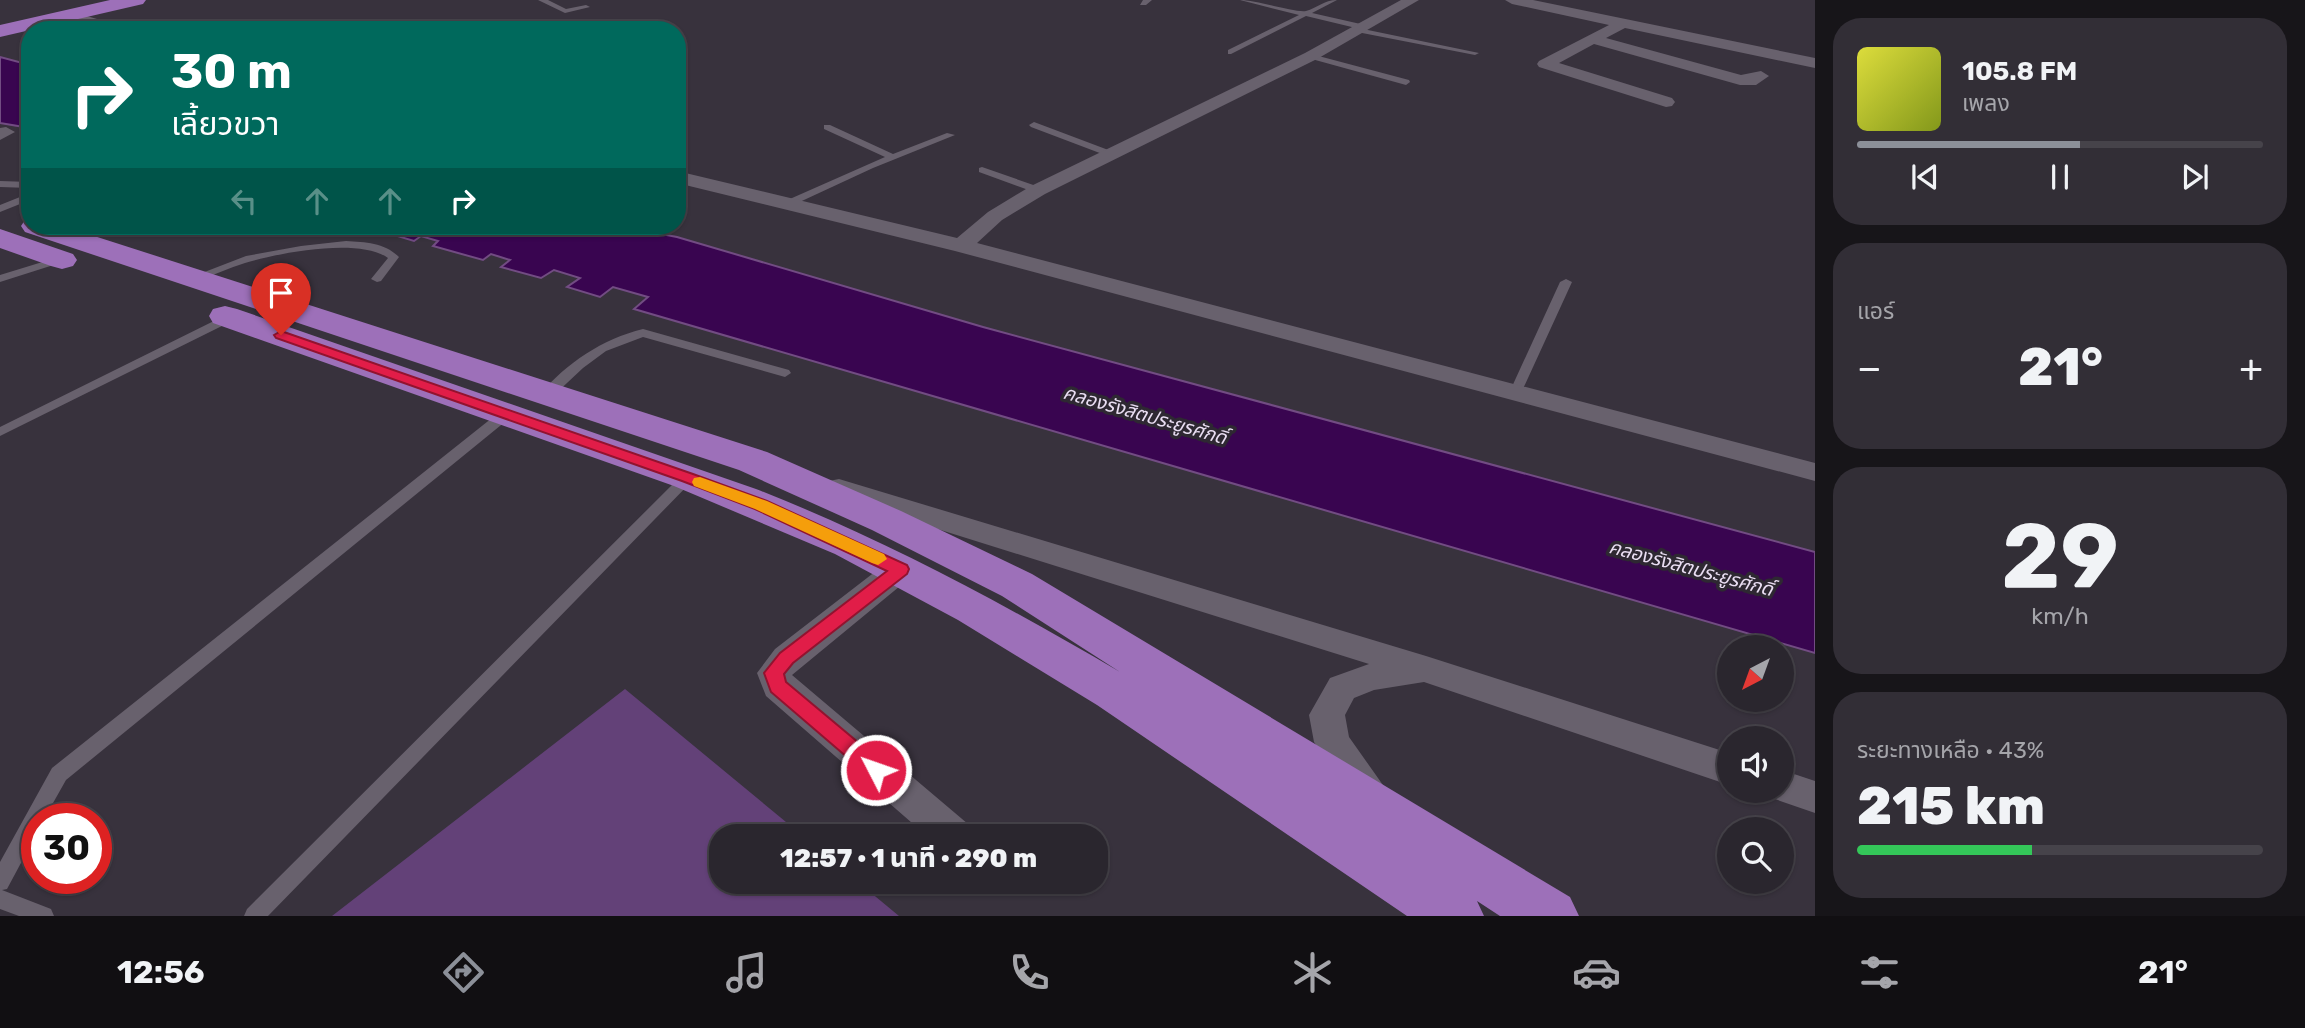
<!DOCTYPE html>
<html lang="th">
<meta charset="utf-8">
<style>
:root{--surface:#2a262e;--page:#322e36;--text:#f1f3f6;--muted:#a5a5aa;--line:#46434a;--accent:#8c9099}
body{margin:0;font-family:Rubik,"Noto Sans Thai",sans-serif;background:var(--page);color:var(--text);height:100vh;display:flex;flex-direction:column;font-size:26px;white-space:nowrap}
*{box-sizing:border-box;margin:0}
p{font-size:23px;color:var(--muted)}
.icon{flex:none;width:38px;height:38px;fill:none;stroke:currentColor;stroke-width:2;stroke-linecap:round;stroke-linejoin:round}
.map{position:relative;flex:1;overflow:hidden}
.drawer{display:flex;flex-direction:column;gap:18px;padding:18px;background:#171519;width:490px}
.drawer>*{flex:none}
.hud{position:absolute;left:21px;top:21px;width:665px;height:214px;border-radius:28px;box-shadow:0 2px 5px #0004,0 0 0 2px var(--line);background:#00695c;color:#fff;overflow:hidden}
.needle{width:46px;rotate:221deg}
.buttons{position:absolute;left:1717px;top:635px;display:grid;gap:14px}
.buttons a{display:grid;place-items:center;width:77px;height:77px;border-radius:50%;background:var(--surface);box-shadow:0 2px 5px #0004,0 0 0 2px var(--line);font-size:35px}
.speed{position:absolute;left:21px;top:803px;display:flex;gap:14px;font-size:35px;font-weight:700;text-align:center}
.speed>*{display:grid;place-content:center;width:91px;height:91px;border-radius:50%;background:var(--surface);box-shadow:0 2px 5px #0004,0 0 0 2px var(--line);line-height:1}
.speed .limit{border:10px solid #d22;background:#fff;color:#111}
.pin{position:absolute;display:grid;place-items:center;width:60px;height:60px;color:#fff;margin:-72px -30px;border-radius:50% 50% 50% 0;rotate:-45deg;box-shadow:0 0 7px #0007}
.pin .icon{rotate:45deg}
.me{position:absolute;width:77px;margin:-38px;rotate:311deg;stroke-linejoin:round;filter:drop-shadow(0 0 5px #0008)}
.turn{display:flex;align-items:center;gap:24px;height:147px;padding:0 35px;font-size:32px}
.turn .icon{width:91px;height:91px;stroke-width:2.5}
.turn b{display:block;font-size:49px;line-height:60px}
.lanes{display:flex;align-items:center;height:66px;padding:0 35px;background:#0003;justify-content:center;gap:35px;direction:ltr}
.lanes .off{opacity:.35}
.big{font-size:52px;font-weight:800;line-height:1.1}
.drawer .widget{flex:1;display:flex;flex-direction:column;justify-content:center;gap:10px;min-width:0;padding:0 24px;border-radius:28px;background:var(--page)}
.drawer .dial{align-items:center;gap:0}
.dial b{font-size:91px;line-height:1}
.song{display:flex;align-items:center;gap:21px}
.cover{width:84px;height:84px;border-radius:10px;background:linear-gradient(135deg,hsl(60 70% 55%),hsl(70 70% 35%))}
.played{height:7px;border-radius:4px;background:linear-gradient(90deg,var(--accent) 55%,var(--line) 55%)}
.keys{display:flex;justify-content:space-around;direction:ltr}
.heat{display:flex;justify-content:space-between;align-items:center;font-size:38px;direction:ltr}
.charge{height:10px;border-radius:5px;background:linear-gradient(90deg,#34c759 43%,var(--line) 0)}
.trip{position:absolute;left:709px;top:824px;width:399px;height:70px;border-radius:28px;background:var(--surface);box-shadow:0 2px 5px #0004,0 0 0 2px var(--line);font-weight:800;line-height:70px;text-align:center}
.tabs{display:flex;height:112px;justify-content:space-around;align-items:center;background:#110f12;color:var(--muted)}
.tabs .icon{width:49px;height:49px}
.tabs .active{color:var(--accent)}
.tabs b{font-size:32px;color:var(--text)}
main{display:flex;flex:1;min-height:0}
.map>svg:first-child{display:block}
.green{fill:#634178}
.water{fill:#390550;stroke:#724c83;stroke-width:2}
.lines{fill:none;stroke-linecap:round;stroke-linejoin:round}
.lane{fill:#68616d;fill-rule:evenodd}
.street{fill:#68616d;fill-rule:evenodd}
.primary{fill:#9d70b9;fill-rule:evenodd}
.route{fill:#e11d48;stroke:#92132f;stroke-width:2}
.slow{fill:#f59e0b}
.labels{text-anchor:middle;dominant-baseline:central;stroke-width:7;stroke-linejoin:round;paint-order:stroke}
.water-label{font-size:19px;font-style:italic;fill:#eadef3;stroke:#2e2832}
</style>
<main>
<div class="map">
<svg width="1815" height="916" viewBox="0 0 1815 916">
<rect width="100%" height="100%" fill="#38323d"/>
<path class="green" d="M625,689L803,836H721V882H858L899,916H332Z"/>
<path class="water" d="M0,57L30,65V128L0,123Z
M364,226H619L677,237L983,327L1815,552V653L634,309L648,297L613,287L600,297L567,287L580,278L554,270L541,278L501,267L510,260L491,254L483,260L433,246L438,241L421,236L414,241Z"/>
<g class="lines">
<path class="lane" d="M538,0H548L566,9L586,5L590,7L565,13Z
M1143,0H1152L1146,5H1140Z
M1240,0C1257,0 1296,13 1306,11C1317,8 1324,0 1337,0L1312,13L1365,25L1363,29L1479,53L1475,55L1357,32L1353,30L1356,28L1306,16L1231,54H1228V50L1299,15Z
M1311,54L1409,80L1410,82L1406,85L1308,58V54Z
M1034,122L1111,151L1113,153L1105,155L1031,127L1029,125Z
M824,125H830L893,154L947,133L955,135L873,168L791,206H783V202L885,157L824,129Z
M982,167L1042,188L1043,190L1034,192L979,172V168Z
M0,181L30,182V188L0,187Z
M30,193V200L0,212V205Z
M346,241C366,242 385,243 399,257L381,281L377,282L371,279L388,258C359,237 278,253 245,263C229,268 214,275 199,280H191L189,278L246,256L301,246Z
M62,256L66,257V261L0,282V275Z
M1566,279L1572,282L1522,391L1521,394H1511L1510,391L1560,282Z
M230,313L234,314V320L0,436V427Z
M643,329L789,370L791,373L785,377L643,337L606,351L583,368L551,398H541L539,395C567,363 602,339 643,329Z
M507,409L514,413L512,416L66,780L44,819H37V833L7,889L2,890L51,909L54,916H19L0,909V862L52,768L502,410Z
M688,472L695,477L693,480L268,916H244L247,909L683,474Z"/>
<path class="street" d="M1401,0H1419L1317,59L1045,194L1002,220L977,243L1815,463V481L955,251L677,183V171L957,238L988,212L1031,186L1305,53Z
M1505,0H1533L1815,58V68L1625,28L1606,38L1741,75L1761,71L1769,76L1756,85H1740L1594,44L1559,63L1672,98L1675,102L1672,106L1666,107L1539,67L1537,64L1539,61L1609,25L1512,4Z
M70,11L124,27L126,30H102L65,18L63,15Z
M6,127L15,132L0,140V128Z
M839,479L1426,656L1729,753V785L1424,682L1374,690L1354,698L1345,715L1349,737L1390,795L1384,807L1371,811L1358,807L1314,742L1309,715L1330,678L1369,664L829,495L825,488L829,481Z
M900,558L911,561L916,569L911,577L792,675L968,824L973,836H927L766,696L757,673L775,649L889,561Z
M1782,770L1815,781V813L1769,797L1766,791H1782Z"/>
<path class="primary" d="M110,0H146L143,4L0,37V25Z
M30,219V226H63L767,452L901,511L1032,574L1570,897L1579,916H1500L1477,901L1484,916H1407L1097,705L958,620L835,554L674,486L213,323L209,316L213,309L225,306L237,309L756,489C884,539 1002,603 1120,672L1002,596L872,530L739,470L25,232L21,226L25,220Z
M0,229L73,254L77,260L73,266L62,269L51,266L0,248Z"/>
</g>
<path class="route" d="M281,331L693,474L767,501L907,565L909,569L907,574L793,663L784,674L786,682L884,764L887,770L884,776L876,779L869,776L771,692L764,673L780,653L887,571L755,509L682,481L276,338L274,335Z"/>
<path class="slow" d="M700,477L767,501L884,554L887,559L878,565L872,563L755,509L694,486L692,482L694,478Z"/>
<g class="labels">
<g class="water-label">
<text transform="translate(1145 415) rotate(16)">คลองรังสิตประยูรศักดิ์</text>
<text transform="translate(1691 568) rotate(15)">คลองรังสิตประยูรศักดิ์</text>
</g>
</g>
</svg>
<div class="buttons">
<a><svg class="needle" viewBox="-14 -14 28 28"><path d="M0-13l5 13h-10z" fill="#e53935"/><path d="M0 13l5-13h-10z" fill="#a5a5aa"/></svg></a>
<a><svg class="icon" aria-label="sound" viewBox="0 0 24 24"><path d="M4 9h4l5-4v14l-5-4H4zM17 9q2 3 0 6"/></svg></a>
<a><svg class="icon" aria-label="search" viewBox="0 0 24 24"><circle cx="10" cy="10" r="6"/><path d="M15 15l6 6"/></svg></a>
</div>
<div class="speed"><div class="limit">30</div></div>
<div class="pin" style="left:281px;top:335px;background:#d93025"><svg class="icon" aria-label="arrive" viewBox="0 0 24 24"><path d="M6 21V4h12l-3 4 3 4H6"/></svg></div>
<svg class="me" style="left:876px;top:770px" viewBox="-20 -20 40 40"><circle r="17" fill="#e11d48" stroke="#fff" stroke-width="3"/><path d="M0-11L8 9 0 5-8 9z" fill="#fff"/></svg>
<div class="trip">12:57 · 1 นาที · 290 m</div>
<div class="hud">
<div class="turn"><svg class="icon" aria-label="right" viewBox="0 0 24 24"><path d="M7 20v-9h11M14 6l5 5-5 5"/></svg><div><b>30 m</b>เลี้ยวขวา</div></div>
<div class="lanes"><svg class="icon off" aria-label="left" viewBox="0 0 24 24"><path d="M17 20v-9H6M10 6l-5 5 5 5"/></svg><svg class="icon off" aria-label="ahead" viewBox="0 0 24 24"><path d="M12 20V5M6 11l6-6 6 6"/></svg><svg class="icon off" aria-label="ahead" viewBox="0 0 24 24"><path d="M12 20V5M6 11l6-6 6 6"/></svg><svg class="icon" aria-label="right" viewBox="0 0 24 24"><path d="M7 20v-9h11M14 6l5 5-5 5"/></svg></div>
</div>
</div>
<section class="drawer">
<div class="widget">
<div class="song"><i class="cover"></i><div><b>105.8 FM</b><p>เพลง</p></div></div>
<div class="played"></div>
<div class="keys"><svg class="icon" aria-label="previous" viewBox="0 0 24 24"><path d="M18 5L8 12l10 7zM5 5v14"/></svg><svg class="icon" aria-label="pause" viewBox="0 0 24 24"><path d="M8 5v14M16 5v14"/></svg><svg class="icon" aria-label="next" viewBox="0 0 24 24"><path d="M6 5l10 7-10 7zM19 5v14"/></svg></div>
</div>
<div class="widget"><p>แอร์</p>
<div class="heat"><a>−</a><b class="big">21°</b><a>+</a></div>
</div>
<div class="widget dial"><b>29</b><p>km/h</p></div>
<div class="widget"><p>ระยะทางเหลือ · 43%</p><b class="big">215 km</b><div class="charge"></div></div>
</section>
</main>
<nav class="tabs">
<b>12:56</b>
<svg class="icon active" aria-label="directions" viewBox="0 0 24 24"><path d="M12 3l9 9-9 9-9-9zM9 14v-3h6M13 9l2 2-2 2"/></svg>
<svg class="icon" aria-label="music" viewBox="0 0 24 24"><path d="M9 18V5l10-2v13"/><circle cx="6" cy="18" r="3"/><circle cx="16" cy="16" r="3"/></svg>
<svg class="icon" aria-label="phone" viewBox="0 0 24 24"><path d="M5 4h4l2 5-3 2q2 4 5 5l2-3 5 2v4C11 20 4 13 5 4z"/></svg>
<svg class="icon" aria-label="climate" viewBox="0 0 24 24"><path d="M12 3v18M4 7l16 10M4 17L20 7"/></svg>
<svg class="icon" aria-label="car" viewBox="0 0 24 24"><path d="M5 17H2v-5l4-1 3-4h7l3 4 3 1v5h-3M9 17h6M6 11h13"/><circle cx="7" cy="17" r="2"/><circle cx="17" cy="17" r="2"/></svg>
<svg class="icon" aria-label="filters" viewBox="0 0 24 24"><path d="M4 7h16M4 17h16"/><circle cx="9" cy="7" r="2"/><circle cx="15" cy="17" r="2"/></svg>
<b>21°</b>
</nav>
